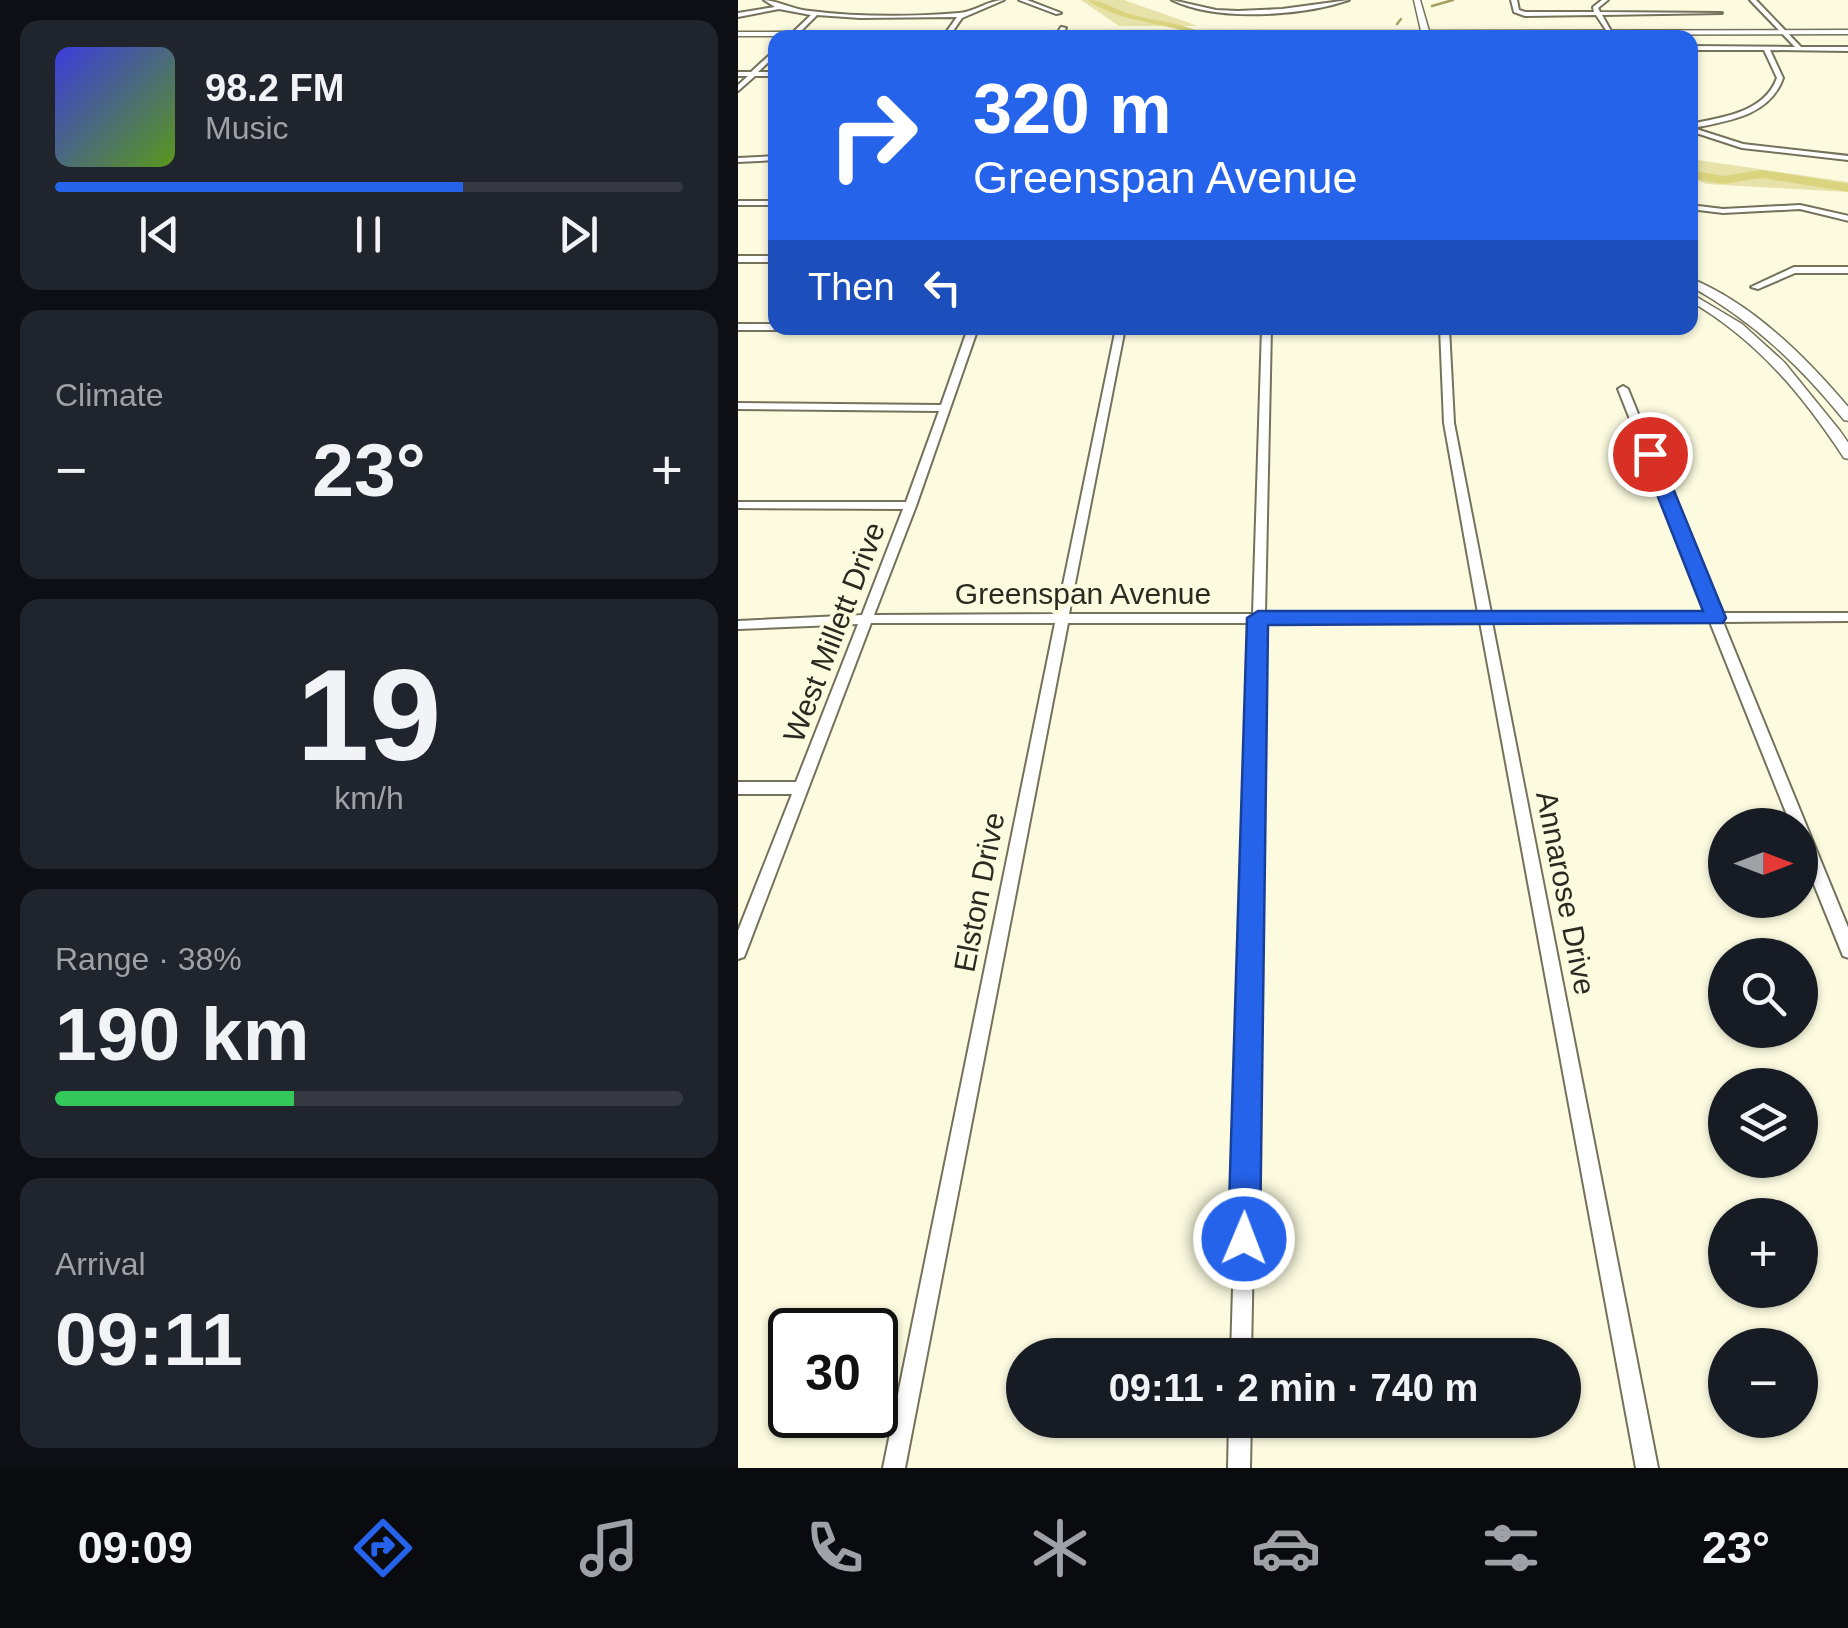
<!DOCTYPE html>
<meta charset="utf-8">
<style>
:root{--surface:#171b24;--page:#20242c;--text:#f1f3f6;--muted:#9ea1a6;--line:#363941;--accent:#2563eb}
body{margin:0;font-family:Helvetica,sans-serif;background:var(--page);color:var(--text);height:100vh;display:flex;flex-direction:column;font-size:38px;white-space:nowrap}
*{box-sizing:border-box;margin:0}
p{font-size:32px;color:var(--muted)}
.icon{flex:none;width:55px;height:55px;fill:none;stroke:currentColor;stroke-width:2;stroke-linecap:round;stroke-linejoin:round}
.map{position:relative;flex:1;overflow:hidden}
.panel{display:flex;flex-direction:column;gap:20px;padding:20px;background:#0d0f14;width:738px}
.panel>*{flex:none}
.top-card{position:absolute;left:30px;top:30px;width:930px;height:305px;border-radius:20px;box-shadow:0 2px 8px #0004;background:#2563eb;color:#fff;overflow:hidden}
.needle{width:65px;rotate:90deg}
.fabs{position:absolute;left:970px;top:808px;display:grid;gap:20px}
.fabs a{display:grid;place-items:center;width:110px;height:110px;border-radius:50%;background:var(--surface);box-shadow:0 2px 8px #0004;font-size:50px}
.speed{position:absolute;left:30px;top:1308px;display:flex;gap:20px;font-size:50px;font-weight:700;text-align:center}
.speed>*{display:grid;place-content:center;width:130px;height:130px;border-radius:50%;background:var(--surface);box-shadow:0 2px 8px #0004;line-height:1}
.speed .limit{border:5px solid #111;border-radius:15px;background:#fff;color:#111}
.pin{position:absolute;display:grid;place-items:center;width:85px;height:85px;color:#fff;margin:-42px;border:5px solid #fff;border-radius:50%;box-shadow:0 2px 10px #0007}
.me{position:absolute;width:110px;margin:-55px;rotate:1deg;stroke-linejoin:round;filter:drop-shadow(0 0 8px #0008)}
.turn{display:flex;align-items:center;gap:35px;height:210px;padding:0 40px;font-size:45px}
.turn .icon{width:130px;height:130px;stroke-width:2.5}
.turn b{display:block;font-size:70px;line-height:85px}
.then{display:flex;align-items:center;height:95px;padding:0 40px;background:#0003;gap:20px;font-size:38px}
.big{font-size:75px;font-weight:600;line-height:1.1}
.panel .tile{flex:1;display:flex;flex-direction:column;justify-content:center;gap:15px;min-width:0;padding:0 35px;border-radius:20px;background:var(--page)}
.panel .dial{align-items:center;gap:0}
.dial b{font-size:130px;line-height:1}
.song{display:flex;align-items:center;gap:30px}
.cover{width:120px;height:120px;border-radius:15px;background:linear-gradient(135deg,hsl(240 70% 55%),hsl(90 70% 35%))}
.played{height:10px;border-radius:5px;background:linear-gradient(90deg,var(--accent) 65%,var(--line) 65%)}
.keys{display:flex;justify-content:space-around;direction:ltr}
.heat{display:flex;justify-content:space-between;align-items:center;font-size:55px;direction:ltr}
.charge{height:15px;border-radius:8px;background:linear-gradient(90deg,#34c759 38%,var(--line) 0)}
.trip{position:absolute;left:268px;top:1338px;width:575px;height:100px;border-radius:50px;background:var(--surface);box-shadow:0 2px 8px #0004;font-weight:600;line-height:100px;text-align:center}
.menu{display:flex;height:160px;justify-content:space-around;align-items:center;background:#090b0e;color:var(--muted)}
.menu .icon{width:70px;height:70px}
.menu .active{color:var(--accent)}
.menu b{font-size:45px;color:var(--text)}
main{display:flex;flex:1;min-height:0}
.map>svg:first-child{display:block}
.green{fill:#e6e2aa}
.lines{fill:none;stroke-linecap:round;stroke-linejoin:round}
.stream{stroke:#a6a162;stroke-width:2.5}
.river{fill:#dbd47f;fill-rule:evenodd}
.minor-casing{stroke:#74725b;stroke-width:4}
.major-casing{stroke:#74725b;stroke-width:3}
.minor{fill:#fff;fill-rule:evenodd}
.major{fill:#fff;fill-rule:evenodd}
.route{fill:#2563eb;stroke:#184099;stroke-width:2.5}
.labels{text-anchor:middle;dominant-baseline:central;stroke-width:8;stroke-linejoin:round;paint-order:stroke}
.street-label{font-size:30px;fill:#2a2a20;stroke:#fcfbe0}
</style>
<main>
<section class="panel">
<div class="tile">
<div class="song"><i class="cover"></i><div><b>98.2 FM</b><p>Music</p></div></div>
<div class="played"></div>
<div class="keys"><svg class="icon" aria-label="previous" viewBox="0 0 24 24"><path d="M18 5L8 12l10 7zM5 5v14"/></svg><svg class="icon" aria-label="pause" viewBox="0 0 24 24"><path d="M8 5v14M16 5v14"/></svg><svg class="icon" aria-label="next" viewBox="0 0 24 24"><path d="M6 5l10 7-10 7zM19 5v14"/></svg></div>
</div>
<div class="tile"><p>Climate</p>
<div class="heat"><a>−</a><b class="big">23°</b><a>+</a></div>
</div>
<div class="tile dial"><b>19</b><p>km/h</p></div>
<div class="tile"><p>Range · 38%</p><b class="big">190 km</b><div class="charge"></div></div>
<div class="tile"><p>Arrival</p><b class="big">09:11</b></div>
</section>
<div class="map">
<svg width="1111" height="1468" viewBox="0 0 1111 1468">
<rect width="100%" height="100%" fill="#fcfbe0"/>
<path class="green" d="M343,0H386L460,26H381Z
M952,159L1110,182V192L969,184L953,178Z"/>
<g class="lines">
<path class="stream" d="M694,6L715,0
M659,24L663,19"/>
<path class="river" d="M349,0C366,0 378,11 395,15C423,22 449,23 474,38C459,38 449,31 435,28C404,21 376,18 349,0Z
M952,170L985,176L1024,170L1111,184V192L1024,178L985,184L952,178Z"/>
<defs>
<path id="minor" d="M26,0C41,1 56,10 72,11C120,17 172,17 221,13C237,12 250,0 266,0L224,18L210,38H204L219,17L122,18L79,15L56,38H49L73,15L41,9L0,17V13L37,7Z
M281,0H289L323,13L318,14Z
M434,0L478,10L500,11L544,9L611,0C564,16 479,22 434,0Z
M773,0H779L781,10L787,12H856L855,7L864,0H870L860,8L862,12L984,13L864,15L873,31L870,33L858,15L787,16L776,12Z
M1012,0H1018L1063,47H1111V51L1032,50L1045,78C1032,116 989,121 955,128L1005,144L1111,156V160L1004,148L952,131V124C985,117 1026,113 1039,78L1026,50H952V46L1057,47Z
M323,27L328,28L322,38H316Z
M38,49V55L20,72H38V76H17L0,91V85L10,76H0V72H13Z
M38,156V160L0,162V158Z
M0,201H38V205H0Z
M952,205L985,209L1062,205L1111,216V221L1062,209L985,213L952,209Z
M0,256H38V262H0Z
M1056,267H1111V273H1057L1020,289L1013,287Z
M0,324H38V328H42L38,330H0Z
M204,328H240L178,506L136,615L319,614L378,328H387L331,614H515L524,328H533L527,614L740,613L706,423L702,328H711L716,423L753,613H969L880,389L885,386L890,389L981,613H1111V621L985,622L1111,930V958L1105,956L1103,951L1062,850V825H1053L972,622H754L920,1468H898L742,622L527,623L513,1355H493L515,623H330L167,1468H145L317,623H133L8,952L6,957L0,959V931L54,794H0V782H58L120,624L0,629V621L124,615L165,509L0,508V502H168L201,411L0,409V403L203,405L229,331H209Z
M491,1420H513L512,1468H490Z"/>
<path id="major" d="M676,0H682L691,31L1111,30V34L692,35L693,38H685L684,35L0,36V32L683,31Z
M952,278C1015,304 1068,357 1111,408V421L1106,420C1062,366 1014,320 952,286Z
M952,293L1004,324L1046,362L1102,431L1111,444V459L1106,458C1064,394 1019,340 952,301Z"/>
</defs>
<use href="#minor" class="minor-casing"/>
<use href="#major" class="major-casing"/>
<use href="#minor" class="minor"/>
<use href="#major" class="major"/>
</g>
<path class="route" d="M912,449L921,454L988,618L985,623L530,625L522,1239L517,1250L506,1255L494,1250L490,1239L509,618L520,611H965L903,454Z"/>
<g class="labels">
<g class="street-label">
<text x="345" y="593">Greenspan Avenue</text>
<text transform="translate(96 632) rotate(-69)">West Millett Drive</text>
<text transform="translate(241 892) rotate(-79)">Elston Drive</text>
<text transform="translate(828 893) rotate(79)">Annarose Drive</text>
</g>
</g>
</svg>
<div class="fabs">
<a><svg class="needle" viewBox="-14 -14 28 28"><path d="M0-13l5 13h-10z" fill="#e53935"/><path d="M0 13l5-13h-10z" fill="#9ea1a6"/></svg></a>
<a><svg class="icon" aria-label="search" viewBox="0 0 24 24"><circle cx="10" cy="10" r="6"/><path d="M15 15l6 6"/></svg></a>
<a><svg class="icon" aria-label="layers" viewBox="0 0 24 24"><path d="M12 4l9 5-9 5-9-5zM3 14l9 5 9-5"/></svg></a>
<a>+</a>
<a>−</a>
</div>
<div class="speed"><div class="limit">30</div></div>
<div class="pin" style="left:912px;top:454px;background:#d93025"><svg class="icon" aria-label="arrive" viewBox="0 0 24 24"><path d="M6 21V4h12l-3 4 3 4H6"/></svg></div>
<svg class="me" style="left:506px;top:1239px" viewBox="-20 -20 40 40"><circle r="17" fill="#2563eb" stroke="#fff" stroke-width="3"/><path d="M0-11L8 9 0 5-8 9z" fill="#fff"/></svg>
<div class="trip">09:11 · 2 min · 740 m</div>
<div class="top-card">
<div class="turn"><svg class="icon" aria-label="right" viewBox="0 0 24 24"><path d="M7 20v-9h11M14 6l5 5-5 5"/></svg><div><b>320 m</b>Greenspan Avenue</div></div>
<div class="then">Then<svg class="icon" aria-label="left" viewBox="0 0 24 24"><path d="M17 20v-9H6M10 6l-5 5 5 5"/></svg></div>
</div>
</div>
</main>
<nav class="menu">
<b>09:09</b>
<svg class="icon active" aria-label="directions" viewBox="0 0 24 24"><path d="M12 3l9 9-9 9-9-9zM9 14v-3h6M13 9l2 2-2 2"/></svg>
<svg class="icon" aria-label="music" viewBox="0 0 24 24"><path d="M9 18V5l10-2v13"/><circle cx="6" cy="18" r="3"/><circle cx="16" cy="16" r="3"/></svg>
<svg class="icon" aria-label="phone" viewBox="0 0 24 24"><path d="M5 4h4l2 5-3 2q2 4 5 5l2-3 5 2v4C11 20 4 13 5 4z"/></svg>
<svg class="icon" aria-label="climate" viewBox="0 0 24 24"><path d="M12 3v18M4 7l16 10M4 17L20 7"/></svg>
<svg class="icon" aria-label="car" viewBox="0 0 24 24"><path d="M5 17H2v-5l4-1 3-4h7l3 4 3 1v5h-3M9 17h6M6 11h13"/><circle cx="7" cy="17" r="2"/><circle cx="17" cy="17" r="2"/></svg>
<svg class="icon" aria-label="filters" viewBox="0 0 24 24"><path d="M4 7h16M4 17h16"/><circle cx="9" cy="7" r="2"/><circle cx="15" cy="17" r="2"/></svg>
<b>23°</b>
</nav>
